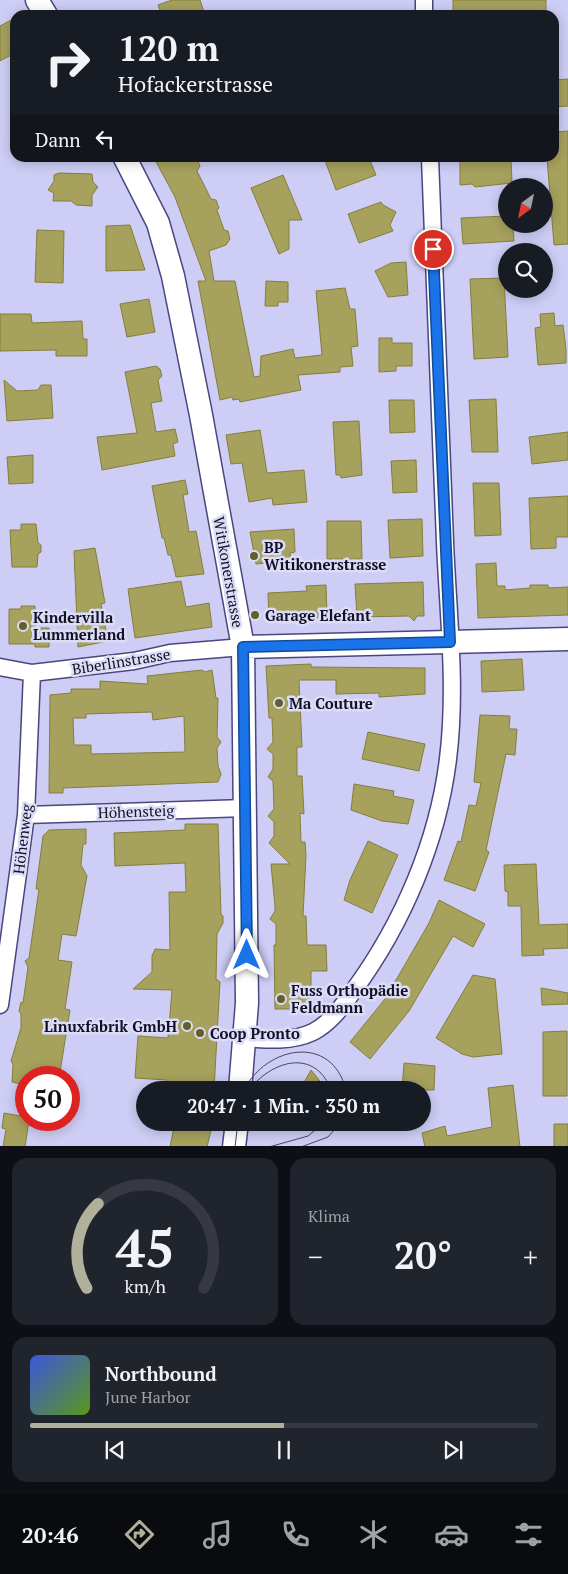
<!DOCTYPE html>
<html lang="de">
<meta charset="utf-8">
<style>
:root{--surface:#171b24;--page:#20242c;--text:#f1f3f6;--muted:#9ea1a6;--line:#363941;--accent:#b1b09b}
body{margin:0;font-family:"PT Serif",serif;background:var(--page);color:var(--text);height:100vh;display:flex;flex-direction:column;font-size:19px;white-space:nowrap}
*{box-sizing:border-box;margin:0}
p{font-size:16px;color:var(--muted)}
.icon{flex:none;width:28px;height:28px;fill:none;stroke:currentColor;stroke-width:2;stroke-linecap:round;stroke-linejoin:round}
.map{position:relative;height:1146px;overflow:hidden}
.drawer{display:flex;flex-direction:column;gap:12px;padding:12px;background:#0d0f14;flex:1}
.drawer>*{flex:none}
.banner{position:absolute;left:10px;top:10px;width:549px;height:152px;border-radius:15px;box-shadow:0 2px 12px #0003;background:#171b24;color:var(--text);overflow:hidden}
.needle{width:32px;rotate:213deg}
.tools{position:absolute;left:498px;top:178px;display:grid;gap:10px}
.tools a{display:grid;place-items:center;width:55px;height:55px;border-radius:50%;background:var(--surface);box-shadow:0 2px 12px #0003;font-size:25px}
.speed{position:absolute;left:15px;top:1066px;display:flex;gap:10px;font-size:25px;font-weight:700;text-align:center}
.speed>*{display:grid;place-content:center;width:65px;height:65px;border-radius:50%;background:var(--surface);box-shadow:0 2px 12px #0003;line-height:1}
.speed .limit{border:8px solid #d22;background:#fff;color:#111}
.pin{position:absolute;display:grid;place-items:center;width:42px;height:42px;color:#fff;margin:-21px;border:2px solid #fff;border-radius:50%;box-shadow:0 1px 5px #0007}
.me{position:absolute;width:55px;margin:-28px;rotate:0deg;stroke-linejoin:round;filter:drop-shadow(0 0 4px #0008)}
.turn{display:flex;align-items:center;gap:18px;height:105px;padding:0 25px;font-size:22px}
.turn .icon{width:65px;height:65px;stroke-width:2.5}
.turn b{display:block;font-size:35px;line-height:42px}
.then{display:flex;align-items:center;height:48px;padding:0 25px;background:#0003;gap:10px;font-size:19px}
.big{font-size:38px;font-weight:600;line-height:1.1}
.drawer .tile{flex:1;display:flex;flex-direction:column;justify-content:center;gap:8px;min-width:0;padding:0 18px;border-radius:15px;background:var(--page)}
.drawer .dial{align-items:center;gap:0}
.dial svg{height:130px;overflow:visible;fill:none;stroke:var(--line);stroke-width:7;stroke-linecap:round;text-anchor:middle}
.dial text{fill:var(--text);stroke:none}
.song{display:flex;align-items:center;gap:15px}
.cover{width:60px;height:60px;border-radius:8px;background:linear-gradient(135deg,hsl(230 70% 55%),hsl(90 70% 35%))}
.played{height:5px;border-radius:2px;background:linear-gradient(90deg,var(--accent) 50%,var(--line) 50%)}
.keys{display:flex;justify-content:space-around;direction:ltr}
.heat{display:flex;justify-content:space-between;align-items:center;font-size:28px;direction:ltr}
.drawer .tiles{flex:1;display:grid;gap:12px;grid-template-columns:1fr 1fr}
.tile:last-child{grid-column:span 2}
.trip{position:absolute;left:136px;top:1081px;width:295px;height:50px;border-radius:25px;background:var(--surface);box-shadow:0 2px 12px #0003;font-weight:600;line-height:50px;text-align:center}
.dock{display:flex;height:80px;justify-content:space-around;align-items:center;background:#090b0e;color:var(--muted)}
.dock .icon{width:35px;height:35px}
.dock .current{color:var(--accent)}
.dock b{font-size:22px;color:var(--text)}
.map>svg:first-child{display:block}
.building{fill:#a6a15c;stroke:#847f3b;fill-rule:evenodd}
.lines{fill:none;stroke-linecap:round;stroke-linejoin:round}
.minor-casing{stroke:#4a467e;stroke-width:19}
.secondary-casing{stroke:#4a467e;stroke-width:25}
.minor{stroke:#fff;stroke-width:16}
.secondary{stroke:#fff;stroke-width:22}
.tram{stroke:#484662;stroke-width:1}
.route-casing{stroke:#114b97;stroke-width:12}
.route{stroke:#1a73e8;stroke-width:9}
.poi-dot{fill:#635f2c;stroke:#dcdcf7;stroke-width:2}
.labels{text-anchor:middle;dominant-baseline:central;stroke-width:5;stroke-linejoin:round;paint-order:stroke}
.poi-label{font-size:15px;font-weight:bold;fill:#121027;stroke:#dcdcf7;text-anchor:start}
.street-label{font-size:15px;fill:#121027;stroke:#dcdcf7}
</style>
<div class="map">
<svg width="568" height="1147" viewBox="0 0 568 1147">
<rect width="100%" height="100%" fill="#cdcdf5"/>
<path class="building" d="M172,0H200L205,15H162L158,5Z
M453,0H546V15H453Z
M15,18V53L0,61V26Z
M568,79V106L554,107V80Z
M568,131V244L554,245L547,158H554V132Z
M154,158H194L197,159L200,166L197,171L211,199L216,200L219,208L217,210L224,230L228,231L230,239L226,245L209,251L214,281H235L254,377L260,376L261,356L293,349L295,358L322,355L316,291L345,288L350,309H355L358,346L351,347L353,366L340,367V372L298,375L301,390L240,402L239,399L233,400L232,397L220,400L198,281H206L175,197Z
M324,158H369L376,175L336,190Z
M460,158H511L512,183L475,187L472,184L460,185Z
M59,173L92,174L93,182L98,187L92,195V206L76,205L71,201H53L54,193L48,190L54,181V175Z
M283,175L302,220H289V249L279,254L251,188Z
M381,202L383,205L396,212L390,225L393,231L359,243L348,214Z
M506,216V224H513L514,241L463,244L461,218Z
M130,225L145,270L106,271V226Z
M37,230L64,231L63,283L35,282Z
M406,262L408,295L388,297L375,271L391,263Z
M504,278L508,357L474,359L470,279Z
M266,281L288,282V302H278V306H265Z
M149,299L155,332L127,337L120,304Z
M554,313L555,326L563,325L566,349V363L538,365L535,328L541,327L540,314Z
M0,314H31L32,323L82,321L83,339H87V356H56V350L0,351Z
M379,338H392V343H412V366H396V371L379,372Z
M156,366L160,369L162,376L158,380L162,401L151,403L156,432L175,429L178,442L173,444L175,456L102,470L97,437L137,433L125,372Z
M4,380L17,391L38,390L41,385H51L53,418L7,421Z
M496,399L498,452H472L469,400Z
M389,400H414L415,432L390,433Z
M359,421L362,475L341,478L340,475H336L333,422Z
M260,430L267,473L304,470L307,502L273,505L272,498L249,502L242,463L231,464L226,435Z
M568,432V460L532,464L529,437Z
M33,455V483L9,484L7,457Z
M416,460L417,492L393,493L391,461Z
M185,480L188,494L183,495L189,532L196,531L204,574L176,577L171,555H168L164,538H162L152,486Z
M473,483H499L501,535L475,536Z
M568,496V537H556V548L531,549L529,498Z
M422,519L423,556L390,558L388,520Z
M327,521H361L362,559H327Z
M21,524H36L38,543L41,545V552L38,554L37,567H12L10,530H21Z
M294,529L295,552L290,553L291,560L256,564L250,532Z
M95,548L105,603L101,604L108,641L78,647L74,551Z
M496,563L497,586H505V590L530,588V585H548V588L568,587V615L478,618L476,564Z
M181,581L186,607L209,603L212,627L135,638L128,589Z
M423,582L424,616H417L414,621L409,616L357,617L355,584Z
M326,585L327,615H319L315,621L310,615L269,617L268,593L307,591L306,586Z
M21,606H35V628H49V647H35V644H9V609H21Z
M522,659L524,690L482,692L481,661Z
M311,664V667L425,668V694L379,697V693L336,694V680H299L302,747H297V776H302L304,814L300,813L301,842H305L306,855L303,916H306L307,945H326L327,971H311V1005H305V1009H275L274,945H276V924L270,919L275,911V906L271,864H290L269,843L274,836V822L268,816L274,809L273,781L268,777L273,769V754L267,749L273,742L272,718H269L266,666Z
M202,670L205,672L212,670L216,698H218L217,737L221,742L217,748L218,766L221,774L218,782L63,788V793H49L50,695L71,693V689H100V681L148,684L147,676ZM152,712L153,720L184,716L185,752L91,754V745H74L73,718H86V714Z
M480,715L510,716L509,729H517L515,755L506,754L486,850L489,852L475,891L444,880L458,841L461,842L469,805L476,806L481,783L474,782Z
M368,732L425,744L419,771L362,759Z
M354,784L394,791L393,796L414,800L408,824L382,821L351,810Z
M185,824H218L221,914L223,916V923L217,934L216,979L220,982L214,1090H165L166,1080L135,1078L138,1036L168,1038L172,990L133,989L152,972V956L155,949L170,950L169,892H186L185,863L115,866L114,833L185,830Z
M86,829V844H83L81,865L87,876L76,936L62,934L58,960L72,962L65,1009L70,1010L59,1078H26V1085L12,1082L13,1064L11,1061L21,1028V1014L19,1011L21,1002L23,1003L28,967L25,961L29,958L39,889H36L43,836L49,830Z
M368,841L398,855L372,913L344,900L350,880Z
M536,864L539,925L568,924V948L543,949L544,955L522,956L521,906H508V892L505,891L504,865Z
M439,900L485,924L473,947L453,936L409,1011L370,1059L350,1042L385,999L429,923Z
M473,975L495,979L502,1054L473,1057L462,1054L436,1038Z
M541,988L568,993V1004L542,1005Z
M567,1031V1096H543V1032Z
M404,1063L435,1066L434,1090H402Z
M311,1070L327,1090H300Z
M513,1085L520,1147H425L422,1133L445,1126L447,1136L492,1127L488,1088Z
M4,1113L26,1117V1120H29L25,1147H3L6,1129L2,1128Z
M175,1122H213L207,1147H170Z
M554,1124H568V1147H554Z"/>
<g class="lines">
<defs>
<path id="minor" d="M424,0V15
M0,667L32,673L134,661L170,653L243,647
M26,815L246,808
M0,1005L26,815L32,673
M245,1038C268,1040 292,1042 313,1032C331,1023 343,1005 354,990C403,923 438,841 448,759C457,687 448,614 445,542C440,414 435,286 430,158"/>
<path id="secondary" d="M37,0L46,15
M125,158L158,223L173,276L201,415L243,647L247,1003L240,1090
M243,647L568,639
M234,1147L237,1122"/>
</defs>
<use href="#minor" class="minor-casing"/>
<use href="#secondary" class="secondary-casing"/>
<use href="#minor" class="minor"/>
<use href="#secondary" class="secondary"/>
<path class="tram" d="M256,1082C280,1058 317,1052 331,1090
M244,1090C266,1046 332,1033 346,1090
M235,1147L238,1122
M269,1147L308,1136L325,1122
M301,1147L328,1137L341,1122"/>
</g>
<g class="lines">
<defs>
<path id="route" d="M247,955L243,647L450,642L433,249"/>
</defs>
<use href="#route" class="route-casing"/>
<use href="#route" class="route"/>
</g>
<g class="poi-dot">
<circle cx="254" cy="556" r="5"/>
<circle cx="255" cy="615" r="5"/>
<circle cx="23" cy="626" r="5"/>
<circle cx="279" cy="703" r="5"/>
<circle cx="281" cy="999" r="5"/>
<circle cx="187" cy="1026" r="5"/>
<circle cx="200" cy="1033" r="5"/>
</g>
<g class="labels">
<g class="poi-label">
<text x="264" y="547">BP<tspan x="264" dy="17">Witikonerstrasse</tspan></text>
<text x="265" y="615">Garage Elefant</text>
<text x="33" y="617">Kindervilla<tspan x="33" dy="17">Lummerland</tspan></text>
<text x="289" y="703">Ma Couture</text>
<text x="291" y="990">Fuss Orthopädie<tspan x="291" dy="17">Feldmann</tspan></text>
<text x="177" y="1026" text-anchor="end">Linuxfabrik GmbH</text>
<text x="210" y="1033">Coop Pronto</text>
</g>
<g class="street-label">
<text transform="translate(229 572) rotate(80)">Witikonerstrasse</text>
<text transform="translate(121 661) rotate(-9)">Biberlinstrasse</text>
<text transform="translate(136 811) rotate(-2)">Höhensteig</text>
<text transform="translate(22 839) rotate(-83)">Höhenweg</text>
</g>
</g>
</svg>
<div class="tools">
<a><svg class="needle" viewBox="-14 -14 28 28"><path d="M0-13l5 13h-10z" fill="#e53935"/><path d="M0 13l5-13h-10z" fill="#9ea1a6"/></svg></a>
<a><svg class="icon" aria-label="search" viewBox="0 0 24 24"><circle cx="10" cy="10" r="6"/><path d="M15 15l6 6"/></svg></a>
</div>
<div class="speed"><div class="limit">50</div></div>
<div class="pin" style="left:433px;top:249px;background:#d93025"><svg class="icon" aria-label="arrive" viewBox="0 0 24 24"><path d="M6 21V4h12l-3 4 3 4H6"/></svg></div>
<svg class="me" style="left:247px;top:955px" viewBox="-20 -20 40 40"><path d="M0-17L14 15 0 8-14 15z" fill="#1a73e8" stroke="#fff" stroke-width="4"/></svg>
<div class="trip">20:47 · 1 Min. · 350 m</div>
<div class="banner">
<div class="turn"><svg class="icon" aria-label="right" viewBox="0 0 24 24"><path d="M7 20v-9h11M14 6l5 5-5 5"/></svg><div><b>120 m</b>Hofackerstrasse</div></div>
<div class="then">Dann<svg class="icon" aria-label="left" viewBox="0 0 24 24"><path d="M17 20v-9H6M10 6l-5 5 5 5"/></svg></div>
</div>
</div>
<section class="drawer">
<div class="tiles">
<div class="tile dial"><svg viewBox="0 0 100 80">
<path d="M14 69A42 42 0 1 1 86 69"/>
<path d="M14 69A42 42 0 0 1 21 17" stroke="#b1b09b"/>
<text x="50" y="56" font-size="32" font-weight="700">45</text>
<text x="50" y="72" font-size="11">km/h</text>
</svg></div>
<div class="tile"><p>Klima</p>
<div class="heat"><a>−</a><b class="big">20°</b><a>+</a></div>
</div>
<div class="tile">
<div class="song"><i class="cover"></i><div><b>Northbound</b><p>June Harbor</p></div></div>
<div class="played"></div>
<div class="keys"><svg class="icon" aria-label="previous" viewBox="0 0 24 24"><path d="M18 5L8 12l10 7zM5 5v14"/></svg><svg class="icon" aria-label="pause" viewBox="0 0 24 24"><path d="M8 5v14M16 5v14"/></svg><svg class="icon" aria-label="next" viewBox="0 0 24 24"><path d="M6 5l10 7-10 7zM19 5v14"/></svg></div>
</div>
</div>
</section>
<nav class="dock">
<b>20:46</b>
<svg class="icon current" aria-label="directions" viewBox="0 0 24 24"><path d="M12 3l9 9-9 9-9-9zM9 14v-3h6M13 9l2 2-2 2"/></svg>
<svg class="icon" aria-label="music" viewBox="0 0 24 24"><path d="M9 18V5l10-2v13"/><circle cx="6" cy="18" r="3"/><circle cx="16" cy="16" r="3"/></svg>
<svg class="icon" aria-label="phone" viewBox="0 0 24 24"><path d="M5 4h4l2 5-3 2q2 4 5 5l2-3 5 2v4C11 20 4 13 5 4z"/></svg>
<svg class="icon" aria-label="climate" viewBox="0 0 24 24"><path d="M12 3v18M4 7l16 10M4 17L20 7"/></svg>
<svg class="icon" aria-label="car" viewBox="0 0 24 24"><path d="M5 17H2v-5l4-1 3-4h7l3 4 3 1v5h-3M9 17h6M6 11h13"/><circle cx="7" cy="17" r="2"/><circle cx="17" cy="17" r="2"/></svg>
<svg class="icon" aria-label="filters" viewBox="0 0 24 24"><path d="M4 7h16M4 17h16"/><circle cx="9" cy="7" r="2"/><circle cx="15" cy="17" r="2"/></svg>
</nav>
